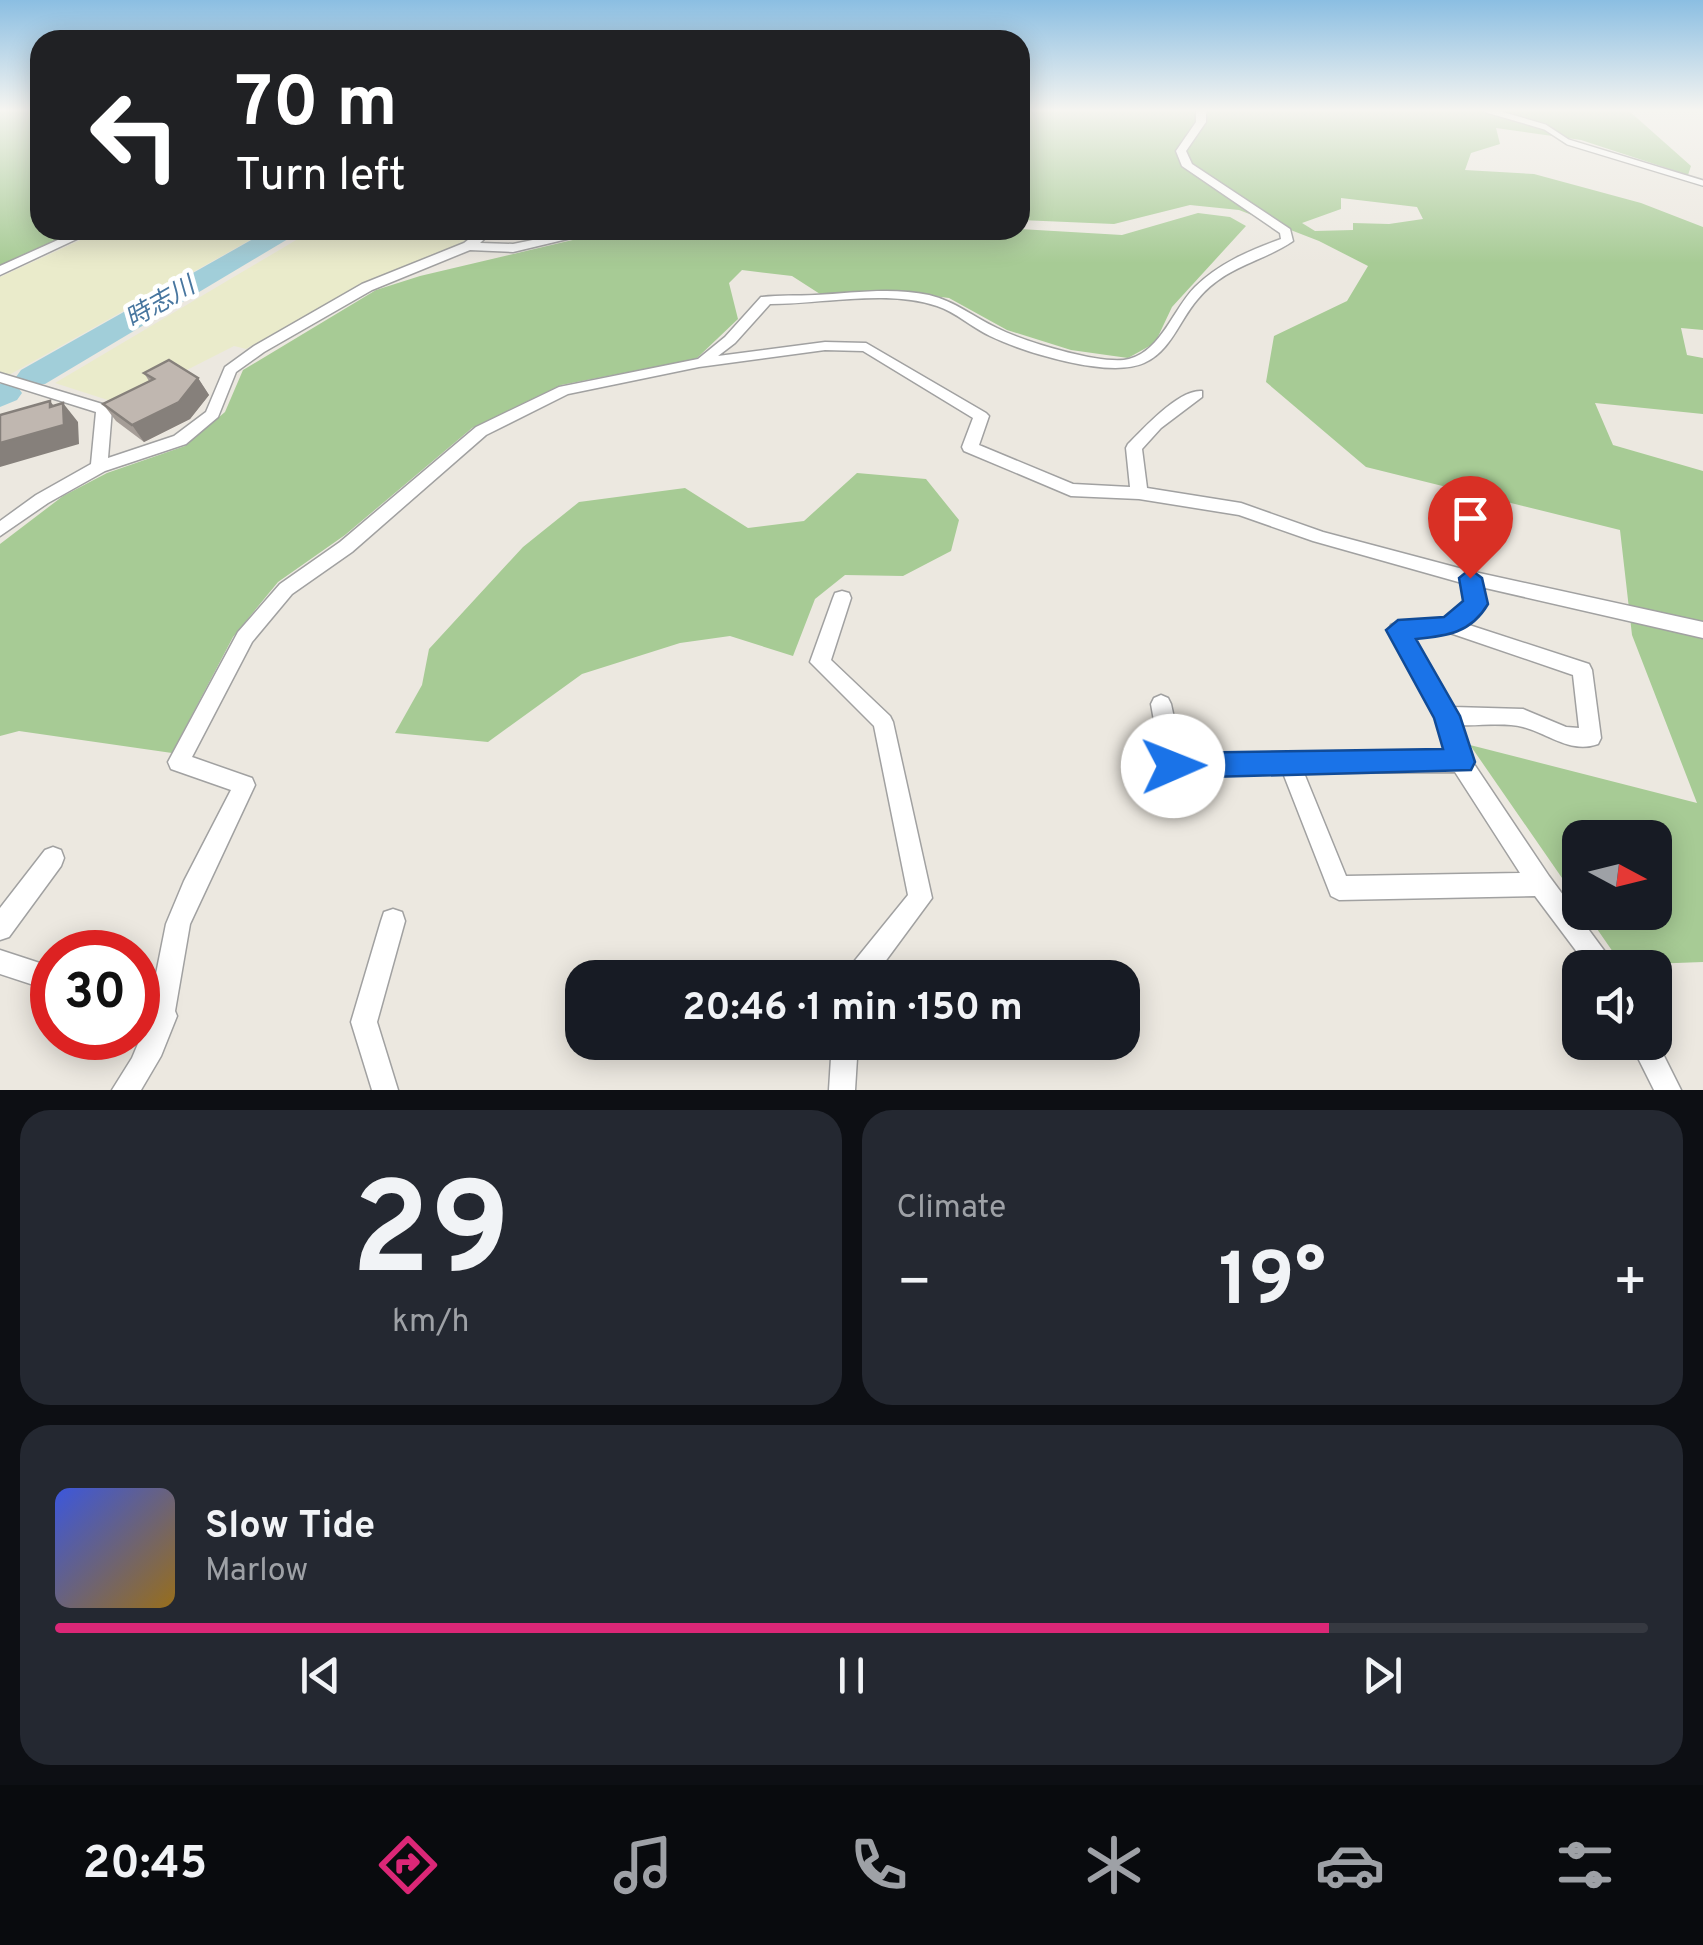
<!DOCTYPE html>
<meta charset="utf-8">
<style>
:root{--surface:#171b24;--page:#242831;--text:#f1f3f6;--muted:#9ea1a6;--line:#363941;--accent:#db2777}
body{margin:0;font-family:Overpass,"Noto Sans JP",sans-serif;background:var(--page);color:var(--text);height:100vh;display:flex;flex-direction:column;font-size:38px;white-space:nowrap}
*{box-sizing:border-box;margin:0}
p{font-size:32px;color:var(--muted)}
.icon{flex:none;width:55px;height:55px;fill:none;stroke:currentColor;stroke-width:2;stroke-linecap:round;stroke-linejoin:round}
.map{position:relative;height:1090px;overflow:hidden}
.details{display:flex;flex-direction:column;gap:20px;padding:20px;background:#0d0f14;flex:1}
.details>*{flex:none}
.banner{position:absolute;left:30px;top:30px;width:1000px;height:210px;border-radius:30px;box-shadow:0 5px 25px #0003;background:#202124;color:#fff;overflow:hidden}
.needle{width:65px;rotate:97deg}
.tools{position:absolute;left:1562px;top:820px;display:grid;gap:20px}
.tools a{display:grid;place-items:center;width:110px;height:110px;border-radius:20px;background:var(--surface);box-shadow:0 5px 25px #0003;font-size:50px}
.speed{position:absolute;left:30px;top:930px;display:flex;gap:20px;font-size:50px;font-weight:700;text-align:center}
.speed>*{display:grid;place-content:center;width:130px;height:130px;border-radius:50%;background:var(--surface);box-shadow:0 5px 25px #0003;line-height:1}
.speed .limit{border:15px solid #d22;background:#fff;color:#111}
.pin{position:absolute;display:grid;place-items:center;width:85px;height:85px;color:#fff;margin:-102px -42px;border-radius:50% 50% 50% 0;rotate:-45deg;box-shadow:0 0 10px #0007}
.pin .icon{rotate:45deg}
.me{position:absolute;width:110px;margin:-55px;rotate:89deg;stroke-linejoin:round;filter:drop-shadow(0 0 8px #0008)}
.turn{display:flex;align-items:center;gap:35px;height:210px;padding:0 40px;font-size:45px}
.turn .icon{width:130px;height:130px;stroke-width:2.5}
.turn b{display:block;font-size:70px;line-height:85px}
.big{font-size:75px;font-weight:700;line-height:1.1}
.details .widget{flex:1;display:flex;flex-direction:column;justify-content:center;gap:15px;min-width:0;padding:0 35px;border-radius:30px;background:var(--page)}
.details .dial{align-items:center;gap:0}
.dial b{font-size:130px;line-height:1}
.song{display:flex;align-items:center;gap:30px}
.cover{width:120px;height:120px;border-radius:15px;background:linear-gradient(135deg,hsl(230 70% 55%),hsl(40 70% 35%))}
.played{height:10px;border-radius:5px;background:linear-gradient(90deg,var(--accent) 80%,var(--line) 80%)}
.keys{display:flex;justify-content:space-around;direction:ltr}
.heat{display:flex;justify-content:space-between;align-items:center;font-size:55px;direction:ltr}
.details .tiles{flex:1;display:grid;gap:20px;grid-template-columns:1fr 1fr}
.widget:last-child{grid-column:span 2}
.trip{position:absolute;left:565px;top:960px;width:575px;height:100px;border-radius:30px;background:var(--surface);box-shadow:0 5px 25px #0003;font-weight:700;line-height:100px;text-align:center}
.tab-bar{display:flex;height:160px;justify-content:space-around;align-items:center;background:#090b0e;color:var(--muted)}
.tab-bar .icon{width:70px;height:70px}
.tab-bar .selected{color:var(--accent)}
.tab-bar b{font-size:45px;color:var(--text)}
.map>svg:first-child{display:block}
.farmland{fill:#eaebcb}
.forest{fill:#a7cb95;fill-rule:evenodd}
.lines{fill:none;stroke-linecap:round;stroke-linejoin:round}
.river{fill:#a1ced9;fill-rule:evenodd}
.lane-casing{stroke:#a1a1a1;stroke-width:8}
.street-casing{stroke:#a1a1a1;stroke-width:3}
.lane{stroke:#fff;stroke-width:5}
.street{fill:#fff;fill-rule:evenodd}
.wall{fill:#a59d97}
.shaded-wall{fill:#86807b}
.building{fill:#c0b7b0;stroke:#86807b;stroke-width:2.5}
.route{fill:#1a73e8;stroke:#114b97;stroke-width:2.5}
.labels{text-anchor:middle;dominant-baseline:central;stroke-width:9;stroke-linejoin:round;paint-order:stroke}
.far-water-label{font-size:25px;font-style:italic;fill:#48769f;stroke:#fff}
</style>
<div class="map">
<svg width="1703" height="1090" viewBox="0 0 1703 1090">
<rect width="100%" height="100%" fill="#ece8e0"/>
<path class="farmland" d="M102,230H268L0,380V277Z
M313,230H478L461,244L414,266L361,284L246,349L234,346L120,404L55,383Z"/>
<path class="forest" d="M0,110H40V230H81L0,268Z
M1020,110H1628L1691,166L1688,175L1581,140L1496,128L1500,144L1471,153L1465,170L1534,174L1641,203L1703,227V330L1681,328L1687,355L1703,358V414L1595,403L1613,445L1703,471V962L1622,965L1586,913L1655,912V838H1580V904L1470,745L1697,803L1632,635L1620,530L1366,467L1266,382L1274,336L1347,301L1368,266L1319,241L1239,210L1190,205L1114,224L1020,220ZM1341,198L1417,207L1423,219L1389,224L1353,223V230L1315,231L1302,223L1341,209Z
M1198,213L1230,217L1246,226L1172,307L1155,343L1128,358L1071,350L1007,330L949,298L910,293L820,294L792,276L742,270L729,283L738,319L696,359L561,385L472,428L345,535L278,582L233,637L172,753L19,731L0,736V544L63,496L107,473L185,446L225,412L243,370L376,290L420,276L615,230L1020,229L1122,235Z
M857,473L926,479L959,520L951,551L903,576L845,575L815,599L793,656L730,636L680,643L582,674L488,742L395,733L422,685L429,649L523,547L579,502L685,488L748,528L804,521Z"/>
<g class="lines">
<path class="river" d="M269,230H303L45,384H21L16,377L21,370Z
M5,382L17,386L22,393L17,400L0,407V384Z"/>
<defs>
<path id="lane" d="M1487,110L1545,127L1568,142L1703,183"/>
<path id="street" d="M1196,110H1206V122L1186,151L1192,164L1290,229L1293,241C1261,263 1226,265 1197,300C1179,321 1171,351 1144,363C1109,379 1023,352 990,336C971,327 956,312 937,306C889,289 820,304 770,304L735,343L718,356L825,342L866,343L986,413L989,416L979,445L1073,484L1130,487L1126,448L1128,444C1144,428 1179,389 1202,391V397L1161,428L1142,449L1147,488L1241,503L1323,532L1470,571L1703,622V638L1481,587L1485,604L1466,624L1589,664L1592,670L1601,738L1598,744C1571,754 1549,734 1523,727C1504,722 1480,726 1460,725L1470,758L1549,876L1617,968H1589L1535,896L1339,900L1331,896L1283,773L1173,775L1165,772L1162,765L1151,704L1154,698L1161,695L1168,698L1171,704L1182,755L1448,753L1437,718L1389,630L1391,625L1398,622L1446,619L1466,602L1462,583L1313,541L1239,515L1139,499L1071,496L964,451L962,447L973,418L863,351L825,350L699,367L568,394L486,435L352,552L292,594L252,642L192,757L252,778L255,785L190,924L175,1011L177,1016L161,1056L141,1090H112L132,1058L145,1027L146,1023L138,1020V994L151,999L166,924L184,881L231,790L171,769L168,762L238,632L280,584L340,542L476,427L559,387L698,359L725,337L761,297C779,295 797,296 815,295C852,293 892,287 929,295C955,301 973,317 997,328C1022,341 1103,366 1129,359C1162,350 1173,309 1195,287C1218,264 1250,250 1281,239L1280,233L1182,166L1176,151L1196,122ZM1450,633L1573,675L1579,728L1566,727L1523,709L1453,707L1412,636ZM1455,772L1520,873L1346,876L1304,773Z
M80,230H96L0,275V266Z
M481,230H494L480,243L513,244L582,230H605L513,252L470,250L372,290L264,352L236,372L218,417L186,444L105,471L48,503L0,536V521L36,495L91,464L96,412L0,382V373L109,406L112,409L108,458L174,436L206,412L225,367L254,346L362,284L464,243Z
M842,591L849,593L851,598L831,660L890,716L893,722L932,898L873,978H845L848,969L908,895L874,726L810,662L833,598L835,593Z
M53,847L61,850L64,858L61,866L9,937L0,940V908L45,850Z
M393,909L402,912L405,921L377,1022L398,1090H372L351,1022L381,921L384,912Z
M0,950L52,967V991L0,974Z
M1655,1038L1681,1090H1654L1630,1042H1655Z
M832,1042H858L855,1090H829Z"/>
</defs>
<use href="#lane" class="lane-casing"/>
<use href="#street" class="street-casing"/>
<use href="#lane" class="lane"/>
<use href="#street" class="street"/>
</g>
<path class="wall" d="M144,373L198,378L209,395L190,419L144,442L116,421L103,404L149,381Z"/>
<path class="shaded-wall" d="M198,378L209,395L190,419L144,442L132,425Z
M50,401L63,418V403L78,422L79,444L0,467V443L50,407Z"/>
<path class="building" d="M169,360L198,378L179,402L132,425L103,404L154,379L144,373Z
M50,401V407L63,403L64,425L0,443V415Z"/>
<linearGradient id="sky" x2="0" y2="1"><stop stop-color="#8bbee2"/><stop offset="0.42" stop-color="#f6f5f1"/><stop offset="1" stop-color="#f6f5f1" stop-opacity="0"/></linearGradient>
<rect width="1703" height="263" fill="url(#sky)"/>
<path class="route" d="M1470,569L1482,578L1488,604C1471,633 1447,636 1416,639L1460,716L1475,762L1471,770L1173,778L1163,774L1159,766L1163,757L1173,753L1443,749L1434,718L1386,630L1398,620L1444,617L1463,601L1459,578Z"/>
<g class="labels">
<g class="far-water-label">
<text transform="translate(161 304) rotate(-30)">時志川</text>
</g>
</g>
</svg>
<div class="tools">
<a><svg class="needle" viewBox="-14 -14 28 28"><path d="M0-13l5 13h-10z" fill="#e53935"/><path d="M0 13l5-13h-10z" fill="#9ea1a6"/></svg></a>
<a><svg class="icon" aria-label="sound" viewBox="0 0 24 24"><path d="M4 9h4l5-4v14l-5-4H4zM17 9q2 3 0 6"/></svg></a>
</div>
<div class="speed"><div class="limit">30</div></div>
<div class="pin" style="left:1470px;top:578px;background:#d93025"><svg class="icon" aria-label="arrive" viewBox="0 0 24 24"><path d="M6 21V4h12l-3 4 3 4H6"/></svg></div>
<svg class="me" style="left:1173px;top:766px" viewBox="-20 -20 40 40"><circle r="19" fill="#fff"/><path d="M0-13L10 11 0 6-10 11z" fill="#1a73e8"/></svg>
<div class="trip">20:46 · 1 min · 150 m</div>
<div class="banner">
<div class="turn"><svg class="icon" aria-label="left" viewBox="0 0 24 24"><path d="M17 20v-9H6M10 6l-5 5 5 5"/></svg><div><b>70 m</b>Turn left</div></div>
</div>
</div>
<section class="details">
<div class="tiles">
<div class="widget dial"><b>29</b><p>km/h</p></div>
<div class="widget"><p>Climate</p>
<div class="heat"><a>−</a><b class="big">19°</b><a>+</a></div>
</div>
<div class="widget">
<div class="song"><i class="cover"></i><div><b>Slow Tide</b><p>Marlow</p></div></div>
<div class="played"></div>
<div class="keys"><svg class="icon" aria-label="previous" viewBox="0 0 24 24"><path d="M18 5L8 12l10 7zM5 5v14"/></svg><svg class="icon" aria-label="pause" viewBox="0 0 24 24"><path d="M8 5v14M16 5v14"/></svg><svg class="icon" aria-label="next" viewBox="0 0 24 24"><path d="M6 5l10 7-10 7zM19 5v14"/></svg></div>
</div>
</div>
</section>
<nav class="tab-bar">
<b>20:45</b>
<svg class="icon selected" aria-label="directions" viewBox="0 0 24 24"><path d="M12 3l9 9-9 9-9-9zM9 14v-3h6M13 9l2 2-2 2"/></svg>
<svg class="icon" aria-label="music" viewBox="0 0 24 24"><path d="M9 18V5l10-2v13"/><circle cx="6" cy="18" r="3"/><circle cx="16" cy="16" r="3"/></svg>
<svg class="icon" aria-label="phone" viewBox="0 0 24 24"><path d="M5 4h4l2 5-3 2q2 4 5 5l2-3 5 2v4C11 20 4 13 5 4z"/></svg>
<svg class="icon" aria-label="climate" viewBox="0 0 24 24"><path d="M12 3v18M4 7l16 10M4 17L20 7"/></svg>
<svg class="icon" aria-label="car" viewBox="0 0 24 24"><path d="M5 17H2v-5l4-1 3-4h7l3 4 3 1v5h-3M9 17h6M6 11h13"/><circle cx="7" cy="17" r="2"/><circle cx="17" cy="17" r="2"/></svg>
<svg class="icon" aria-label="filters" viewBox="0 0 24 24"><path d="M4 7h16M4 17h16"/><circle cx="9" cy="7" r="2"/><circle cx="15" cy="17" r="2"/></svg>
</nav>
